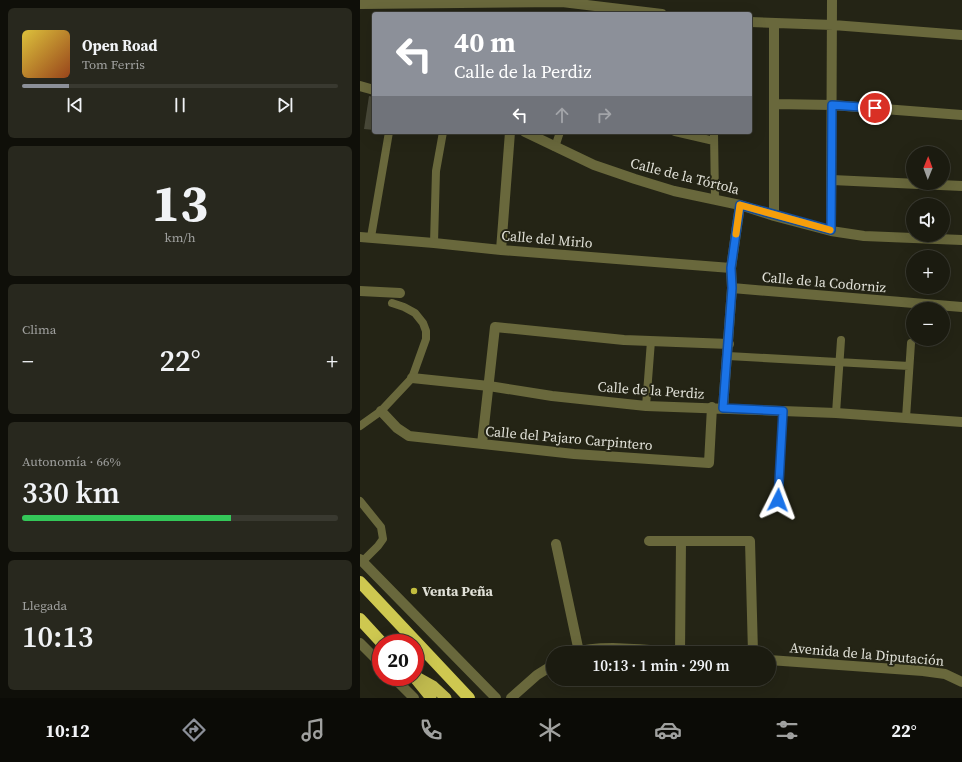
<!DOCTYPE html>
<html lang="es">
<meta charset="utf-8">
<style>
:root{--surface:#1b1b10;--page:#28281e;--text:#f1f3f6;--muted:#a0a19f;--line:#393930;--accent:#8c9099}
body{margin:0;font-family:"Source Serif 4",serif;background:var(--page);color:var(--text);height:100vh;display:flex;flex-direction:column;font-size:15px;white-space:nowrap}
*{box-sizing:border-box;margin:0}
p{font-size:13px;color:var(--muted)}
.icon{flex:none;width:22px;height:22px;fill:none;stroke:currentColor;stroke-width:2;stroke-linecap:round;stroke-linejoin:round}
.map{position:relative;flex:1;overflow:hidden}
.side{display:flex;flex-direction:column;gap:8px;padding:8px;background:#0f0f09;width:360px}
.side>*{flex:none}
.hud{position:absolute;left:12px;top:12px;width:380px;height:122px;border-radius:4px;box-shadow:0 4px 16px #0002,0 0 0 1px var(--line);background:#8c9099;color:#fff;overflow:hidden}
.needle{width:26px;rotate:1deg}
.tools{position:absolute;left:546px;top:146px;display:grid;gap:8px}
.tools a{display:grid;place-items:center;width:44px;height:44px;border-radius:50%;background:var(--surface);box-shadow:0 4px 16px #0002,0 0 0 1px var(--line);font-size:20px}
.speed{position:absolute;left:12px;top:634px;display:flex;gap:8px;font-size:20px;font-weight:700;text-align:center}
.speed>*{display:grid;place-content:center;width:52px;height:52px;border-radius:50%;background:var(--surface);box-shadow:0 4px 16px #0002,0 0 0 1px var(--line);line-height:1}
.speed .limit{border:6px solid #d22;background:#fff;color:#111}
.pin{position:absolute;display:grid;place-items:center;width:34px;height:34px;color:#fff;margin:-17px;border:2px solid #fff;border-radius:50%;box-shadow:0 1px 4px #0007}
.me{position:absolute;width:44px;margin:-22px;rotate:3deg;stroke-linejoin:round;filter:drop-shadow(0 0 3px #0008)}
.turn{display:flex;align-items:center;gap:14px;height:84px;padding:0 16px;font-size:18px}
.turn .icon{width:52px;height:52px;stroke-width:2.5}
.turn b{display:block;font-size:28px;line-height:34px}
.lanes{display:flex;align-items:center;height:38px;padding:0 16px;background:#0003;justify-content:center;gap:20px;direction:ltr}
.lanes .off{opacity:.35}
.big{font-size:30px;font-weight:600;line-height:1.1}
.side .tile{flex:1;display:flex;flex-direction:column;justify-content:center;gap:6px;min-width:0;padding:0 14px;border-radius:6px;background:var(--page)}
.side .dial{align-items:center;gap:0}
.dial b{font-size:52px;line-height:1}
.song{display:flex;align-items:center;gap:12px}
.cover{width:48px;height:48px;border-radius:6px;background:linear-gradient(135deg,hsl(50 70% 55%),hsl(20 70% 35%))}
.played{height:4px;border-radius:2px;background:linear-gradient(90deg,var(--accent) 15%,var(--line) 15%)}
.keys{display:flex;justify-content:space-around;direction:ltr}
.heat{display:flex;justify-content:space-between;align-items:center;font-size:22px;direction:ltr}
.charge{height:6px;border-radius:3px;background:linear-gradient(90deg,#34c759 66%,var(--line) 0)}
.trip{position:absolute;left:186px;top:646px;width:230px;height:40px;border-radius:20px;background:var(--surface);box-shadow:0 4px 16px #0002,0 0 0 1px var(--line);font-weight:600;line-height:40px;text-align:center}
.tab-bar{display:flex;height:64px;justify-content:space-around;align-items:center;background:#0b0b06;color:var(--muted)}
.tab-bar .icon{width:28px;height:28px}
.tab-bar .selected{color:var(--accent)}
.tab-bar b{font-size:18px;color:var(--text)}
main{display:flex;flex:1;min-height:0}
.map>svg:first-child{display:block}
.building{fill:#494939}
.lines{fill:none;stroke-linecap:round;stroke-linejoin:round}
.service{stroke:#69683c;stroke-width:8}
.minor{stroke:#69683c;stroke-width:10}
.tertiary{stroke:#69683c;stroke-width:10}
.trunk{stroke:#c0ba4e;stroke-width:11}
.motorway{stroke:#cec850;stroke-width:12}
.route-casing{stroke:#114b97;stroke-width:10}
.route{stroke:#1a73e8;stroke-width:7}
.slow{stroke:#f59e0b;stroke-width:7}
.poi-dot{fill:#c3bd3e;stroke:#242415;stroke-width:1.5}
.labels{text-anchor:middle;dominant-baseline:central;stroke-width:4;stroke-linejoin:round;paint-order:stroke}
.street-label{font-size:14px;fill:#e1e1d8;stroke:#242415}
.poi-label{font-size:14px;font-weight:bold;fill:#e1e1d8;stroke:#242415;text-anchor:start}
</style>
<main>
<section class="side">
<div class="tile">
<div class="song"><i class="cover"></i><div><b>Open Road</b><p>Tom Ferris</p></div></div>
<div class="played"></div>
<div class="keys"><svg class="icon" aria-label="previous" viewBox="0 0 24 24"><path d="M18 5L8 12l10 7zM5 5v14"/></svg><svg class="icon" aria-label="pause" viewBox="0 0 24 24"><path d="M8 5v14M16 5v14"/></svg><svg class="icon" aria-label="next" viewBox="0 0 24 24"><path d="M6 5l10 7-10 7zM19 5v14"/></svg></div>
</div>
<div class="tile dial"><b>13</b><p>km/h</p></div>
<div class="tile"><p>Clima</p>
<div class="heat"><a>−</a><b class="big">22°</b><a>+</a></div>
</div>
<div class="tile"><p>Autonomía · 66%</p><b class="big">330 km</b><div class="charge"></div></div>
<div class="tile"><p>Llegada</p><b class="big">10:13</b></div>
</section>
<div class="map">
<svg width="602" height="698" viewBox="0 0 602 698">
<rect width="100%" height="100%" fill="#242415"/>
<path class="building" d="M9,96L14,97V130L4,129Z"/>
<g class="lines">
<path class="service" d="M315,132L354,141
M354,132L355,199
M195,147L200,132
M11,237L29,132
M74,243L76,171L83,132
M368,356L549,366
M286,406L291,341
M476,413L481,340
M546,418L551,343
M0,426L21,411L52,378L66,339V331L63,323L55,313L44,307L32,303
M418,500L423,411
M0,501L21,527L23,539L18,546L2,562"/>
<path class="minor" d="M0,4L202,2L302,14
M390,22L473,25L602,35
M414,24V216
M0,86L14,90
M415,104L472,105L602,115
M165,132L234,165L275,179L314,191L380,205L414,216L471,231L504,236L602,240
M472,180L602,186
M471,231L472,0
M0,237L74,243L141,250L371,268
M141,250L150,132
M372,288L602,307
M0,291L40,293
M52,378L129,386L192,396L286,406L476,413L602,422
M363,408L372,288L371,268L380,205
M21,411L37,428L49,436L214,454L349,463L352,407
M122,444L135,327L264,340L369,344
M289,541H321
M196,544L219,652
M0,559L136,698
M216,653C239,643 298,651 324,653
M320,653L321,541H390L393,653
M409,660L563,671L585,674L602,682
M151,698L177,675L193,665"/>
<path class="tertiary" d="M0,643L21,664
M33,677L54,698"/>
<path class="trunk" d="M55,676L73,686L86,698
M54,677L71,698"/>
<path class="motorway" d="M0,582L109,698
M0,619L22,643"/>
</g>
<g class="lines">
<defs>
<path id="route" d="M418,500L423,411L363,408L372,288L371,268L380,205L471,230L472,105L515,108"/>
</defs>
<use href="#route" class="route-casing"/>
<use href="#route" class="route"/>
<path class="slow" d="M376,234L380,205L470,230"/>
</g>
<circle class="poi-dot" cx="54" cy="591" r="4"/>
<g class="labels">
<g class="street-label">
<text transform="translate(325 176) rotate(14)">Calle de la Tórtola</text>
<text transform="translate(187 239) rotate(5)">Calle del Mirlo</text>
<text transform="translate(464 282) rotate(5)">Calle de la Codorniz</text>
<text transform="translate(291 390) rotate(4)">Calle de la Perdiz</text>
<text transform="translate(209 438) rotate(5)">Calle del Pajaro Carpintero</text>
<text transform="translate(507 654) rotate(5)">Avenida de la Diputación</text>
</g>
<g class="poi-label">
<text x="62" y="591">Venta Peña</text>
</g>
</g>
</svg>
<div class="tools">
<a><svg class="needle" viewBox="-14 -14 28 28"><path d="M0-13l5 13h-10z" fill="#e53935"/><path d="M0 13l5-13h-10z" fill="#a0a19f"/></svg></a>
<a><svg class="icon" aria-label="sound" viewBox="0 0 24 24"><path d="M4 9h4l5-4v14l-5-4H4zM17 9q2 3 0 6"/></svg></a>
<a>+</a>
<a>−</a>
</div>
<div class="speed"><div class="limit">20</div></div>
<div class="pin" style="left:515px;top:108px;background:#d93025"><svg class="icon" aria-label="arrive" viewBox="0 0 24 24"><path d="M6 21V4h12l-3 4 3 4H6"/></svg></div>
<svg class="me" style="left:418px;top:500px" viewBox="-20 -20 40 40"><path d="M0-17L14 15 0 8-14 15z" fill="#1a73e8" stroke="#fff" stroke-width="4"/></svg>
<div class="trip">10:13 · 1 min · 290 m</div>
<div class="hud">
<div class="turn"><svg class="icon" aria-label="left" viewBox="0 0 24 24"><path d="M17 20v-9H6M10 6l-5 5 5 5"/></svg><div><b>40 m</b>Calle de la Perdiz</div></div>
<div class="lanes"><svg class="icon" aria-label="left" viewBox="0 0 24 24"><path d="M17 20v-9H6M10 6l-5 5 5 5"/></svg><svg class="icon off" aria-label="ahead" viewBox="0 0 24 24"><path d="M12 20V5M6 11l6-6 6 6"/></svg><svg class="icon off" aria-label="right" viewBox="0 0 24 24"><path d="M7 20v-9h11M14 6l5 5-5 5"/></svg></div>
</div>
</div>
</main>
<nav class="tab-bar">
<b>10:12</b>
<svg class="icon selected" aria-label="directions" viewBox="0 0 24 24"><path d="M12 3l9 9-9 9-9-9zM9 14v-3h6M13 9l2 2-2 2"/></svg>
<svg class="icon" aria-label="music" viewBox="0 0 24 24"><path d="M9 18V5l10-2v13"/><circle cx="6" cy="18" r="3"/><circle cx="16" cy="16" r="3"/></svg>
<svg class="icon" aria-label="phone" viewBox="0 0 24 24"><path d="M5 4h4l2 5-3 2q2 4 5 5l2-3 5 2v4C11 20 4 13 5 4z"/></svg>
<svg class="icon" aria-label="climate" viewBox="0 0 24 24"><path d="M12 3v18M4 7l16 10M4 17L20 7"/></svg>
<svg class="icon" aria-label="car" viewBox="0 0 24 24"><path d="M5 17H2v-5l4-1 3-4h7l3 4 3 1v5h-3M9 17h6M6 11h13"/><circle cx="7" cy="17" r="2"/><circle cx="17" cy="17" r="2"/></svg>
<svg class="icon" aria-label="filters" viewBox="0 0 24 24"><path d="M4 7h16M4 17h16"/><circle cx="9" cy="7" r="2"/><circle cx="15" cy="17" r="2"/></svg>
<b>22°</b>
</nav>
